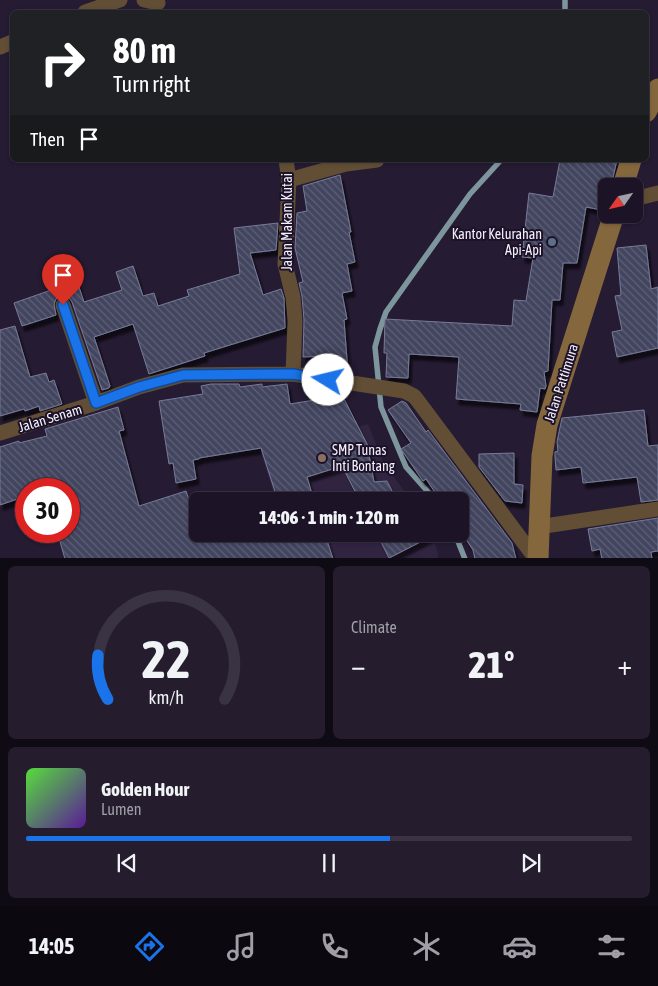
<!DOCTYPE html>
<meta charset="utf-8">
<style>
:root{--surface:#1c1426;--page:#251d2e;--text:#f1f3f6;--muted:#a09ea7;--line:#3a3343;--accent:#1a73e8}
body{margin:0;font-family:"Asap Condensed",sans-serif;background:var(--page);color:var(--text);height:100vh;display:flex;flex-direction:column;font-size:19px;white-space:nowrap}
*{box-sizing:border-box;margin:0}
p{font-size:16px;color:var(--muted)}
.icon{flex:none;width:28px;height:28px;fill:none;stroke:currentColor;stroke-width:2;stroke-linecap:round;stroke-linejoin:round}
.map{position:relative;height:558px;overflow:hidden}
.side{display:flex;flex-direction:column;gap:8px;padding:8px;background:#0f0b15;flex:1}
.side>*{flex:none}
.banner{position:absolute;left:10px;top:10px;width:639px;height:152px;border-radius:8px;box-shadow:0 1px 4px #0004,0 0 0 1px var(--line);background:#202124;color:#fff;overflow:hidden}
.needle{width:32px;rotate:236deg}
.buttons{position:absolute;left:598px;top:178px;display:grid;gap:10px}
.buttons a{display:grid;place-items:center;width:45px;height:45px;border-radius:8px;background:var(--surface);box-shadow:0 1px 4px #0004,0 0 0 1px var(--line);font-size:25px}
.speed{position:absolute;left:15px;top:478px;display:flex;gap:10px;font-size:25px;font-weight:700;text-align:center}
.speed>*{display:grid;place-content:center;width:65px;height:65px;border-radius:50%;background:var(--surface);box-shadow:0 1px 4px #0004,0 0 0 1px var(--line);line-height:1}
.speed .limit{border:8px solid #d22;background:#fff;color:#111}
.pin{position:absolute;display:grid;place-items:center;width:42px;height:42px;color:#fff;margin:-51px -21px;border-radius:50% 50% 50% 0;rotate:-45deg;box-shadow:0 0 5px #0007}
.pin .icon{rotate:45deg}
.me{position:absolute;width:55px;margin:-28px;rotate:279deg;stroke-linejoin:round;filter:drop-shadow(0 0 4px #0008)}
.turn{display:flex;align-items:center;gap:18px;height:105px;padding:0 20px;font-size:22px}
.turn .icon{width:65px;height:65px;stroke-width:2.5}
.turn b{display:block;font-size:35px;line-height:42px}
.then{display:flex;align-items:center;height:48px;padding:0 20px;background:#0003;gap:10px;font-size:19px}
.big{font-size:38px;font-weight:800;line-height:1.1}
.side .widget{flex:1;display:flex;flex-direction:column;justify-content:center;gap:8px;min-width:0;padding:0 18px;border-radius:8px;background:var(--page)}
.side .dial{align-items:center;gap:0}
.dial svg{height:130px;overflow:visible;fill:none;stroke:var(--line);stroke-width:7;stroke-linecap:round;text-anchor:middle}
.dial text{fill:var(--text);stroke:none}
.song{display:flex;align-items:center;gap:15px}
.cover{width:60px;height:60px;border-radius:8px;background:linear-gradient(135deg,hsl(110 70% 55%),hsl(270 70% 35%))}
.played{height:5px;border-radius:2px;background:linear-gradient(90deg,var(--accent) 60%,var(--line) 60%)}
.keys{display:flex;justify-content:space-around;direction:ltr}
.heat{display:flex;justify-content:space-between;align-items:center;font-size:28px;direction:ltr}
.side .tiles{flex:1;display:grid;gap:8px;grid-template-columns:1fr 1fr}
.widget:last-child{grid-column:span 2}
.trip{position:absolute;left:189px;top:492px;width:280px;height:50px;border-radius:8px;background:var(--surface);box-shadow:0 1px 4px #0004,0 0 0 1px var(--line);font-weight:800;line-height:50px;text-align:center}
.dock{display:flex;height:80px;justify-content:space-around;align-items:center;background:#0b080f;color:var(--muted)}
.dock .icon{width:35px;height:35px}
.dock .selected{color:var(--accent)}
.dock b{font-size:22px;color:var(--text)}
.map>svg:first-child{display:block}
.built{fill:#312441}
.lines{fill:none;stroke-linecap:round;stroke-linejoin:round}
.stream{stroke:#7d969d;stroke-width:5.5}
.building{fill:url(#building-back-hatch);stroke:#777b98;filter:url(#shadow)}
.street{stroke:#614e34;stroke-width:15}
.secondary{stroke:#85673d;stroke-width:21}
.route-casing{stroke:#114b97;stroke-width:12}
.route{stroke:#1a73e8;stroke-width:9}
.service-dot{fill:#5c6f8a;stroke:#1c1228;stroke-width:2}
.education-dot{fill:#8d6e63;stroke:#1c1228;stroke-width:2}
.labels{text-anchor:middle;dominant-baseline:central;stroke-width:4;stroke-linejoin:round;paint-order:stroke}
.street-label{font-size:14px;fill:#f5f0fd;stroke:#1c1228}
.poi-label{font-size:14px;fill:#f5f0fd;stroke:#1c1228;text-anchor:end}
</style>
<div class="map">
<svg width="658" height="559" viewBox="0 0 658 559">
<defs>
<pattern id="building-back-hatch" width="6" height="6" patternUnits="userSpaceOnUse" patternTransform="scale(1.25)"><rect width="6" height="6" fill="#43455e"/><path d="M-1 5l2 2M0 0l6 6M5-1l2 2" fill="none" stroke="#5f6076"/></pattern>
<filter id="shadow"><feDropShadow dx="3" dy="5.5" stdDeviation="1" flood-color="#0009"/></filter>
</defs>
<rect width="100%" height="100%" fill="#251b32"/>
<path class="built" d="M368,424L384,464L412,501H276L261,453Z
M286,534H432L438,553V558H294Z"/>
<g class="lines">
<path class="stream" d="M565,0V12
M436,501L406,467L381,407L375,347L380,329L386,312L470,194L501,160
M455,534L465,559"/>
</g>
<path class="building" d="M560,160H617L611,186H606V204L602,210L586,207L577,263H563L560,300H552L548,371L544,372L546,386L545,389L540,388L537,412L520,410L521,404L456,399L459,357L409,354L408,378L386,377L387,353H384L385,319L512,326L514,300L526,301L533,258L522,257L529,193L553,197Z
M340,175L351,232H349L355,262L347,264L352,291L342,293L347,319L344,320L348,373L324,369L323,356L303,357L304,320L302,296L299,283L303,282L295,248L297,213L307,211L303,186Z
M278,223L276,250L250,253L263,295L281,289L284,298L285,328L204,353L205,356L149,374L133,324L94,337L110,386L109,388L102,390L72,302L69,298L60,296L56,299L54,304L56,315L22,326L14,303L77,281L84,302L122,290L116,272L133,266L143,296L154,293L158,306L189,296L187,290L240,274L234,228Z
M646,245L651,289L658,287V348L617,357L612,332L622,330L615,296L621,295L617,248Z
M15,326L30,377L46,373L49,382L54,380L62,404L40,411L39,406L25,411L24,409L0,416V330Z
M211,384H239L240,387L262,384V387L287,384L290,404L327,398L326,389L340,391L367,444L374,482L387,481L397,501H360L342,466L307,477L314,501H278L261,448L199,458V459L193,460L196,479L176,483L173,463L169,464L159,401L203,394L201,386Z
M402,401L406,403L426,432L428,430L512,543L516,559H475L473,550L460,530V501H441L426,479L423,481L401,449L411,443L388,410Z
M118,407L124,430L119,431L139,506L186,491L198,526V534H200L202,539L217,534H325L333,559H65L57,531H69V489H26V496L0,505V447L19,441V443L47,436L45,429Z
M644,410L648,446L658,445V500L641,502L637,477L583,483L581,467L556,470L555,457V452L558,451L557,442L562,418Z
M514,453V484L523,485L522,503L505,501L479,467V454Z
M658,518V551L651,552L652,559H602L600,549L592,551L588,529Z
M377,534H436L389,558Z"/>
<g class="lines">
<path class="street" d="M144,0L158,3
M85,12L120,0
M0,47L12,42
M286,160L289,180L285,264L293,297L295,321L293,374
M289,180L346,164L377,160
M634,199L658,193
M63,305L96,403
M0,433L96,403L139,387L183,375L293,374L404,391L414,396L418,401L536,559
M538,527L658,509"/>
<path class="secondary" d="M646,112L658,89
M623,186L631,160
M538,559L542,456L547,425L614,214"/>
</g>
<g class="lines">
<defs>
<path id="route" d="M63,305L96,403L139,387L183,375L293,374L328,380"/>
</defs>
<use href="#route" class="route-casing"/>
<use href="#route" class="route"/>
</g>
<circle class="service-dot" cx="552" cy="242" r="5"/>
<circle class="education-dot" cx="322" cy="458" r="5"/>
<g class="labels">
<g class="street-label">
<text transform="translate(287 222) rotate(-90)">Jalan Makam Kutai</text>
<text transform="translate(561 383) rotate(-72)">Jalan Pattimura</text>
<text transform="translate(50 418) rotate(-17)">Jalan Senam</text>
</g>
<g class="poi-label">
<text x="542" y="234">Kantor Kelurahan<tspan x="542" dy="16">Api-Api</tspan></text>
<text x="332" y="450" text-anchor="start">SMP Tunas<tspan x="332" dy="16">Inti Bontang</tspan></text>
</g>
</g>
</svg>
<div class="buttons">
<a><svg class="needle" viewBox="-14 -14 28 28"><path d="M0-13l5 13h-10z" fill="#e53935"/><path d="M0 13l5-13h-10z" fill="#a09ea7"/></svg></a>
</div>
<div class="speed"><div class="limit">30</div></div>
<div class="pin" style="left:63px;top:305px;background:#d93025"><svg class="icon" aria-label="arrive" viewBox="0 0 24 24"><path d="M6 21V4h12l-3 4 3 4H6"/></svg></div>
<svg class="me" style="left:328px;top:380px" viewBox="-20 -20 40 40"><circle r="19" fill="#fff"/><path d="M0-13L10 11 0 6-10 11z" fill="#1a73e8"/></svg>
<div class="trip">14:06 · 1 min · 120 m</div>
<div class="banner">
<div class="turn"><svg class="icon" aria-label="right" viewBox="0 0 24 24"><path d="M7 20v-9h11M14 6l5 5-5 5"/></svg><div><b>80 m</b>Turn right</div></div>
<div class="then">Then<svg class="icon" aria-label="arrive" viewBox="0 0 24 24"><path d="M6 21V4h12l-3 4 3 4H6"/></svg></div>
</div>
</div>
<section class="side">
<div class="tiles">
<div class="widget dial"><svg viewBox="0 0 100 80">
<path d="M14 69A42 42 0 1 1 86 69"/>
<path d="M14 69A42 42 0 0 1 8 42" stroke="#1a73e8"/>
<text x="50" y="56" font-size="32" font-weight="700">22</text>
<text x="50" y="72" font-size="11">km/h</text>
</svg></div>
<div class="widget"><p>Climate</p>
<div class="heat"><a>−</a><b class="big">21°</b><a>+</a></div>
</div>
<div class="widget">
<div class="song"><i class="cover"></i><div><b>Golden Hour</b><p>Lumen</p></div></div>
<div class="played"></div>
<div class="keys"><svg class="icon" aria-label="previous" viewBox="0 0 24 24"><path d="M18 5L8 12l10 7zM5 5v14"/></svg><svg class="icon" aria-label="pause" viewBox="0 0 24 24"><path d="M8 5v14M16 5v14"/></svg><svg class="icon" aria-label="next" viewBox="0 0 24 24"><path d="M6 5l10 7-10 7zM19 5v14"/></svg></div>
</div>
</div>
</section>
<nav class="dock">
<b>14:05</b>
<svg class="icon selected" aria-label="directions" viewBox="0 0 24 24"><path d="M12 3l9 9-9 9-9-9zM9 14v-3h6M13 9l2 2-2 2"/></svg>
<svg class="icon" aria-label="music" viewBox="0 0 24 24"><path d="M9 18V5l10-2v13"/><circle cx="6" cy="18" r="3"/><circle cx="16" cy="16" r="3"/></svg>
<svg class="icon" aria-label="phone" viewBox="0 0 24 24"><path d="M5 4h4l2 5-3 2q2 4 5 5l2-3 5 2v4C11 20 4 13 5 4z"/></svg>
<svg class="icon" aria-label="climate" viewBox="0 0 24 24"><path d="M12 3v18M4 7l16 10M4 17L20 7"/></svg>
<svg class="icon" aria-label="car" viewBox="0 0 24 24"><path d="M5 17H2v-5l4-1 3-4h7l3 4 3 1v5h-3M9 17h6M6 11h13"/><circle cx="7" cy="17" r="2"/><circle cx="17" cy="17" r="2"/></svg>
<svg class="icon" aria-label="filters" viewBox="0 0 24 24"><path d="M4 7h16M4 17h16"/><circle cx="9" cy="7" r="2"/><circle cx="15" cy="17" r="2"/></svg>
</nav>
